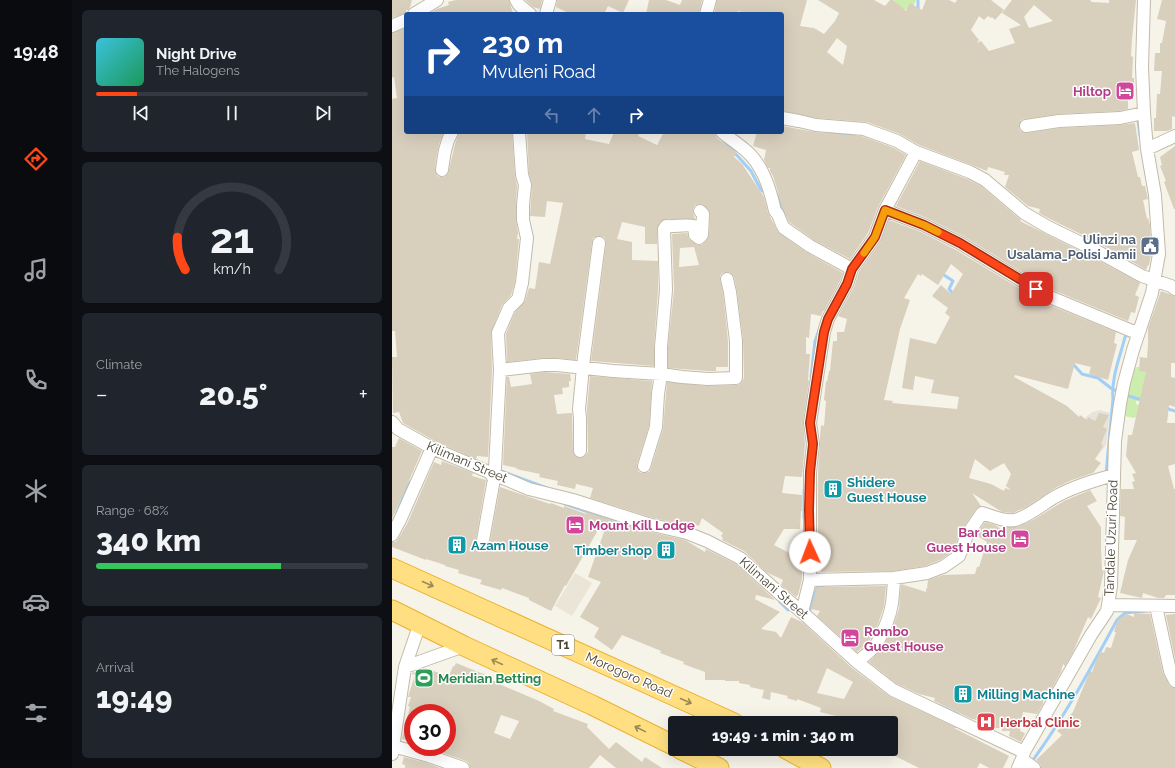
<!DOCTYPE html>
<meta charset="utf-8">
<style>
:root{--surface:#171b24;--page:#20242c;--text:#f1f3f6;--muted:#9ea1a6;--line:#363941;--accent:#ff4717}
body{margin:0;font-family:Raleway,sans-serif;background:var(--page);color:var(--text);height:100vh;display:flex;flex-direction:column;font-size:15px;white-space:nowrap}
*{box-sizing:border-box;margin:0}
p{font-size:13px;color:var(--muted)}
.icon{flex:none;width:22px;height:22px;fill:none;stroke:currentColor;stroke-width:2;stroke-linecap:round;stroke-linejoin:round}
.map{position:relative;flex:1;overflow:hidden}
.drawer{display:flex;flex-direction:column;gap:10px;padding:10px;background:#0d0f14;width:320px}
.drawer>*{flex:none}
.banner{position:absolute;left:12px;top:12px;width:380px;height:122px;border-radius:4px;box-shadow:0 4px 16px #0002;background:#1a4fa0;color:#fff;overflow:hidden}
.speed{position:absolute;left:12px;top:704px;display:flex;gap:8px;font-size:20px;font-weight:700;text-align:center}
.speed>*{display:grid;place-content:center;width:52px;height:52px;border-radius:50%;background:var(--surface);box-shadow:0 4px 16px #0002;line-height:1}
.speed .limit{border:6px solid #d22;background:#fff;color:#111}
.pin{position:absolute;display:grid;place-items:center;width:34px;height:34px;color:#fff;margin:-17px;border-radius:8px;box-shadow:0 2px 6px #0006}
.me{position:absolute;width:44px;margin:-22px;rotate:358deg;stroke-linejoin:round;filter:drop-shadow(0 0 3px #0008)}
.turn{display:flex;align-items:center;gap:14px;height:84px;padding:0 12px;font-size:18px}
.turn .icon{width:52px;height:52px;stroke-width:2.5}
.turn b{display:block;font-size:28px;line-height:34px}
.lanes{display:flex;align-items:center;height:38px;padding:0 12px;background:#0003;justify-content:center;gap:20px;direction:ltr}
.lanes .off{opacity:.35}
.big{font-size:30px;font-weight:800;line-height:1.1}
.drawer .tile{flex:1;display:flex;flex-direction:column;justify-content:center;gap:6px;min-width:0;padding:0 14px;border-radius:6px;background:var(--page)}
.drawer .dial{align-items:center;gap:0}
.dial svg{height:104px;overflow:visible;fill:none;stroke:var(--line);stroke-width:7;stroke-linecap:round;text-anchor:middle}
.dial text{fill:var(--text);stroke:none}
.song{display:flex;align-items:center;gap:12px}
.cover{width:48px;height:48px;border-radius:6px;background:linear-gradient(135deg,hsl(190 70% 55%),hsl(150 70% 35%))}
.played{height:4px;border-radius:2px;background:linear-gradient(90deg,var(--accent) 15%,var(--line) 15%)}
.keys{display:flex;justify-content:space-around;direction:ltr}
.heat{display:flex;justify-content:space-between;align-items:center;font-size:22px;direction:ltr}
.charge{height:6px;border-radius:3px;background:linear-gradient(90deg,#34c759 68%,var(--line) 0)}
.trip{position:absolute;left:276px;top:716px;width:230px;height:40px;border-radius:4px;background:var(--surface);box-shadow:0 4px 16px #0002;font-weight:800;line-height:40px;text-align:center}
main{display:flex;flex:1;min-height:0}
.tab-bar{display:flex;flex-direction:column;width:72px;justify-content:space-around;align-items:center;background:#090b0e;color:var(--muted)}
.tab-bar .icon{width:28px;height:28px}
.tab-bar .active{color:var(--accent)}
.tab-bar b{font-size:18px;color:var(--text)}
.map>svg:first-child{display:block}
.residential{fill:#eae5d6}
.industrial{fill:#e8e4dd}
.green{fill:#cdedae}
.lines{fill:none;stroke-linecap:round;stroke-linejoin:round}
.stream{stroke:#a1cff7;stroke-width:3}
.building{fill:#d9cfbd;fill-rule:evenodd}
.minor-casing{stroke:#c2bbaa;stroke-width:14}
.trunk-casing{stroke:#ecb12d;stroke-width:21}
.minor{stroke:#fff;stroke-width:12}
.trunk{stroke:#ffdf82;stroke-width:19}
.oneway{stroke:#9b8a58}
.route-casing{stroke:#a62e0f;stroke-width:10}
.route{stroke:#ff4717;stroke-width:7}
.slow{stroke:#f59e0b;stroke-width:7}
.labels{text-anchor:middle;dominant-baseline:central;stroke-width:3;stroke-linejoin:round;paint-order:stroke}
.shield{fill:#fff;stroke:#807c72;stroke-width:1}
.shield-label{font-size:12px;font-weight:bold;fill:#4a4436}
.hotel-label{font-size:13px;font-weight:bold;fill:#b23c85;stroke:#fff;text-anchor:end}
.service-label{font-size:13px;font-weight:bold;fill:#4e5e75;stroke:#fff;text-anchor:end}
.street-label{font-size:13px;fill:#4a4436;stroke:#fff}
.culture-label{font-size:13px;font-weight:bold;fill:#0d838f;stroke:#fff;text-anchor:start}
.leisure-label{font-size:13px;font-weight:bold;fill:#27864d;stroke:#fff;text-anchor:start}
.health-label{font-size:13px;font-weight:bold;fill:#be3a42;stroke:#fff;text-anchor:start}
</style>
<main>
<nav class="tab-bar">
<b>19:48</b>
<svg class="icon active" aria-label="directions" viewBox="0 0 24 24"><path d="M12 3l9 9-9 9-9-9zM9 14v-3h6M13 9l2 2-2 2"/></svg>
<svg class="icon" aria-label="music" viewBox="0 0 24 24"><path d="M9 18V5l10-2v13"/><circle cx="6" cy="18" r="3"/><circle cx="16" cy="16" r="3"/></svg>
<svg class="icon" aria-label="phone" viewBox="0 0 24 24"><path d="M5 4h4l2 5-3 2q2 4 5 5l2-3 5 2v4C11 20 4 13 5 4z"/></svg>
<svg class="icon" aria-label="climate" viewBox="0 0 24 24"><path d="M12 3v18M4 7l16 10M4 17L20 7"/></svg>
<svg class="icon" aria-label="car" viewBox="0 0 24 24"><path d="M5 17H2v-5l4-1 3-4h7l3 4 3 1v5h-3M9 17h6M6 11h13"/><circle cx="7" cy="17" r="2"/><circle cx="17" cy="17" r="2"/></svg>
<svg class="icon" aria-label="filters" viewBox="0 0 24 24"><path d="M4 7h16M4 17h16"/><circle cx="9" cy="7" r="2"/><circle cx="15" cy="17" r="2"/></svg>
</nav>
<section class="drawer">
<div class="tile">
<div class="song"><i class="cover"></i><div><b>Night Drive</b><p>The Halogens</p></div></div>
<div class="played"></div>
<div class="keys"><svg class="icon" aria-label="previous" viewBox="0 0 24 24"><path d="M18 5L8 12l10 7zM5 5v14"/></svg><svg class="icon" aria-label="pause" viewBox="0 0 24 24"><path d="M8 5v14M16 5v14"/></svg><svg class="icon" aria-label="next" viewBox="0 0 24 24"><path d="M6 5l10 7-10 7zM19 5v14"/></svg></div>
</div>
<div class="tile dial"><svg viewBox="0 0 100 80">
<path d="M14 69A42 42 0 1 1 86 69"/>
<path d="M14 69A42 42 0 0 1 8 44" stroke="#ff4717"/>
<text x="50" y="56" font-size="32" font-weight="700">21</text>
<text x="50" y="72" font-size="11">km/h</text>
</svg></div>
<div class="tile"><p>Climate</p>
<div class="heat"><a>−</a><b class="big">20.5°</b><a>+</a></div>
</div>
<div class="tile"><p>Range · 68%</p><b class="big">340 km</b><div class="charge"></div></div>
<div class="tile"><p>Arrival</p><b class="big">19:49</b></div>
</section>
<div class="map">
<svg width="783" height="768" viewBox="0 0 783 768">
<rect width="100%" height="100%" fill="#f6f3e9"/>
<path class="residential" d="M183,573L200,583L180,616L163,606Z"/>
<path class="industrial" d="M708,410L718,413L714,445L704,458L698,455L689,425L695,416L701,412Z"/>
<path class="green" d="M502,0H524L520,9L509,10Z
M752,366L757,370L751,401H744V404L751,406L749,414L742,418L732,416L734,369Z"/>
<g class="lines">
<path class="stream" d="M526,10V0
M746,120L748,136
M438,134H449L462,136
M332,141L359,171L369,190L375,194
M384,193L388,201L392,214
M549,273L561,281L557,289L562,295
M681,364L690,374L706,378L720,389L728,392
M419,377L423,341L427,330
M733,395L750,400
M773,408L783,411
M109,471L155,488
M714,474L721,399C719,378 728,357 733,337L737,333
M173,504L199,513L231,522
M5,513L16,485L20,480
M412,518V490
M388,602L396,610
M417,613L425,588L427,586L432,585
M548,706L566,714
M641,760C673,716 699,668 725,620L733,613L753,611"/>
</g>
<path class="building" d="M0,0H20L18,7L16,10H14V13L0,18Z
M64,0H117L121,14H36L45,9L57,5L56,2Z
M133,0H150L148,9L141,7Z
M165,0H237L231,13L216,6L212,14H178L164,7Z
M257,0H274L288,5L290,0H310L307,14H254Z
M325,0H415L408,26L422,28L432,34L443,21L447,13L426,0H482L493,6L498,0H501L514,11L518,3L530,10L534,0H557L563,3L565,0H599L612,10L603,20L600,17L599,18L596,16L592,20L587,16L579,30L587,40L585,43L589,41L597,51L623,43L617,29L629,25L610,13L620,0H698L700,2L717,3V0H744L740,39L739,56L741,57L740,78H742V92H736V109L727,111L667,114L633,119L629,120L627,127L628,131L632,133H635L668,128L728,125L743,123L747,150L740,152L746,177H748L750,186H753L756,199L751,200L755,219L756,218L758,225L759,254L757,265H756L754,270L753,269L703,241L660,220L647,213L648,209L636,206L613,187L617,175H612L613,172L596,167L595,171L585,167L527,145L508,134L475,122L425,118L390,111V14H359L346,11L345,14H322ZM642,5L661,21L637,28L632,17ZM445,38L455,46L451,65L435,52Z
M770,0H783V117L780,116V129L775,131H762V118H764L765,94H768L770,71H762L763,53H768V43H770L774,21L765,19Z
M14,28V132H52L47,144L44,159L43,169L45,176L49,177H52L56,174L62,148L67,132H120L123,176L125,186L124,204V220L126,233L125,239H127L123,282L119,295L110,305L99,333L100,370L96,457L85,456L84,459L43,441L11,423L7,412L1,413L0,357H5L3,331H0V99L5,98L2,77L0,78V33Z
M390,126L423,132L470,136L502,148L514,155L486,207L476,233L458,259L422,240L397,222L390,207L386,192L381,176L378,171V168H376L372,160L374,150L361,146L365,132H390Z
M135,132H194L193,139L217,144L222,132H248L246,136L265,145L272,132H322L325,138L345,153L342,157L350,164L372,197L376,213L386,232L414,252L451,273L448,281L432,311H431L429,316L419,314L417,338L414,337V354H418L416,380L417,381L411,422L413,444L410,477L393,476L390,493L410,495V511H409L408,529H392L382,545L407,558H410V579L406,595L404,597L389,585L391,580L374,572L352,551L330,540L331,538L329,536L331,533L310,518L307,526L302,524L301,527L258,517L198,498L201,488L184,484L183,489L165,485L166,481L147,477L148,474L124,469L125,468L111,465L115,377H117L119,387L140,384L138,374L152,372L178,374L179,381H177V387L170,388L171,394L162,395L165,414L180,413L181,451L182,455L188,458L192,457L195,454L196,451L195,409L198,376L260,381L257,426L245,464L246,471L249,473H253L257,472L259,468L271,429L275,382L315,386L346,385L350,382L352,378L351,340L345,291L342,277L340,274L337,272L330,273L328,276V280L331,293L336,341V367H324V371H316L276,368V347L282,290L280,234L295,233L297,239L305,245H310L315,240L317,235L318,214L316,209L310,204L303,205L301,209V213L303,219H274L268,222L265,229V244H253V227L230,222L225,239L240,242V260L266,261V290L262,346V366L199,361L214,244V241L212,237L208,236L201,238L200,242L184,360L166,358H152L115,362L114,334L123,312L133,301L137,288L143,289L147,262L158,264L171,203L155,201L153,217L138,216L140,185L137,174ZM302,247L307,265L287,267L288,248Z
M783,146V209H782L772,182L774,181L768,166L770,165L768,157Z
M528,161L575,179L589,186L629,220L628,221L696,255L748,283L743,295L747,297L743,313L739,312L736,321L656,288L571,236L535,218L504,206Z
M497,220L529,232L564,250L650,302L724,332L722,343L725,344L716,380L697,374L699,367L683,363L676,389L623,375L622,377L675,406L687,417L688,415L695,420L696,417L703,421L707,413L717,415L711,427L715,429L709,444L711,446L703,459L709,463L701,473L680,480L665,487L634,507L621,513L610,512L580,493L589,506L584,509L569,531L562,548L554,545L557,554L548,560L533,566L501,571L429,572L432,560L429,559L426,565V472L428,445V438L429,425L432,426L434,401L432,400L434,381L435,382L437,371H438L441,341H445V332H452L455,319L446,316L462,287L467,272L489,241ZM559,264L571,274L559,294L549,285L540,296L556,308L553,313L558,317L544,344L518,338L510,388L521,390L523,376L542,380L539,393L567,397L565,409L500,403L501,401L492,400L508,329L518,300L512,298L526,274L529,276L530,274L546,285ZM583,459L598,471L612,463L619,474L614,486L619,490L613,488L612,491L599,484L577,478Z
M769,291L783,296V363H779V377L783,378V407L777,405L775,423H783V464L776,466L782,489H783V595H774L772,598H766L751,593L750,598L728,593L736,560L745,540H732L733,517L728,516L729,489H742L740,482L743,481L740,474L744,473L734,456L736,435H740L754,372L747,371L748,357L755,358L756,345V328Z
M7,438L30,451L0,519V447H3Z
M50,461L81,473L80,476L94,480L84,539V543L86,546L90,547H94L98,542L108,487L158,504L159,503L172,508V506L194,514V512L254,531L293,540L313,552L314,549L344,564L383,600L364,595L363,599L388,612L369,629L384,632L389,638L399,617L410,622L460,668L497,696L565,728H562L617,756L611,768H597L588,763L585,768H527L499,754V723H449L452,718L428,712L429,708L405,699V701L395,698L396,696L379,692L378,700L370,698L372,690L358,687V685L347,683V681H333V680H313V672L291,664L292,662L268,653L269,651L230,635L220,650L202,637L207,628L188,617L209,582L196,577L212,532L206,530L174,586L173,585L159,611L137,600V598L110,588L109,590L88,584L90,580L66,573L67,570L53,566V565L34,559V560L0,547V542H4L6,539L15,524L42,462L49,465ZM435,668L461,682L452,699L425,693Z
M698,490L705,501L695,506L709,527V548L710,570L712,571L706,597L709,598L699,619L696,617L681,652L673,666L671,664L669,672L658,692L655,691L654,694H652L651,704L645,714L631,712L628,731L633,733L629,742L617,736L618,731H610V728H600V723L580,719L542,701L543,698L527,694L505,684L477,662L489,650L500,630L507,609L509,584L534,592V589H535L536,580L551,575L583,574L585,567H587L595,542L584,535L593,522L603,525L609,529L613,527H625L641,520L672,501Z
M494,586L492,606L486,624L477,641L465,652L425,616L428,611L419,609L425,587Z
M742,613L758,614L771,673L777,685L779,687L783,688V768H649V765L644,760L670,735L665,731L672,724L671,723L681,712L698,671L700,672L708,651L712,653L714,647L719,648L724,632H722L725,621L734,614L742,617Z
M783,614V659L774,615Z
M64,663L94,675L93,678L108,683L107,684L147,701L162,709L161,711L196,724L195,727L217,749L224,742L250,762L253,757L270,768H224L208,755L197,768H78L77,763L74,761L33,747H47L55,751V713H21V744L15,742L16,740L10,739L18,707L16,706L19,697H16L23,675L20,674V673L32,668L57,676L61,666L62,667ZM109,715L127,721L118,739L102,733Z
M12,757L35,763L48,768H13V765L10,764Z"/>
<g class="lines">
<defs>
<path id="minor" d="M124,0L127,5L138,14
M22,14L45,0
M154,14L158,0
M314,14L318,0
M0,26L14,20
M390,118L407,121L424,125L472,129L505,141L524,152L578,172L593,180L632,213L656,227L699,248L750,276L779,286L783,289
M634,126L667,121L728,118L752,113
M330,132C337,138 345,143 352,149C371,164 378,189 383,211C388,215 388,223 392,228L418,246L460,269
M755,149L783,136
M50,170C52,156 53,144 60,132
M493,210L532,225L568,243L653,295L740,331L748,330
M108,370L152,365H165L221,371L269,374L290,377L316,379L344,378V341L338,292L335,279
M0,422L6,429L40,448L137,489L181,500L256,524L295,533L315,541L348,558L387,593L410,612L465,662L501,690L632,752
M188,451V418L187,409L192,357L207,243
M252,466L264,427L266,394L269,374V347L274,290L272,229L274,226C283,227 293,224 302,226L303,235L307,238L310,235L311,214L308,211
M98,472L103,469L108,370L106,333L117,308L126,299L130,283L135,238L131,220V205L133,185L130,175L127,132
M0,535L8,520L40,448
M91,540L102,479L98,472
M418,580L502,578L535,573L551,567L567,556L575,535L590,513C600,516 612,522 623,520C635,517 650,505 661,498C680,487 700,481 722,475
M717,605L783,606
M764,606L778,671L783,681
M410,612L418,580V472L421,444L418,423L432,332L436,319L455,284L460,269L483,237L493,210L524,152
M465,662C471,657 478,652 483,646C486,642 487,639 489,635C500,614 501,601 502,578
M13,667L72,646
M1,746L37,756L71,768
M0,754L13,667L28,623
M630,759L642,768
M626,768L630,759L632,752L699,635L715,611L719,586L723,441L728,404L732,383L741,350L760,293L767,254L763,195L755,149L752,113L750,67L752,0"/>
<path id="trunk" d="M0,568L342,723
M0,610L72,646L200,705L283,746
M288,749L327,768
M394,749L429,768"/>
</defs>
<use href="#minor" class="minor-casing"/>
<use href="#trunk" class="trunk-casing"/>
<use href="#minor" class="minor"/>
<use href="#trunk" class="trunk"/>
</g>
<defs><path id="oneway-shaft" d="M-6 0H5M1.5-3L5.5 0L1.5 3" fill="none" stroke-width="1.6" stroke-linecap="round" stroke-linejoin="round"/></defs>
<g class="oneway">
<use href="#oneway-shaft" transform="translate(36 584) rotate(24)"/>
<use href="#oneway-shaft" transform="translate(105 662) rotate(-155)"/>
<use href="#oneway-shaft" transform="translate(294 701) rotate(24)"/>
<use href="#oneway-shaft" transform="translate(248 729) rotate(-154)"/>
</g>
<g class="lines">
<defs>
<path id="route" d="M418,552L417,510L418,472L421,444L418,423L432,332L436,319L455,284L460,269L483,237L493,210L532,225L568,243L644,289"/>
</defs>
<use href="#route" class="route-casing"/>
<use href="#route" class="route"/>
<path class="slow" d="M472,253L483,237L493,210L532,225L546,232"/>
</g>
<defs>
<symbol id="hotel-square" viewBox="-11 -11 22 22"><rect x="-9" y="-9" width="18" height="18" rx="4" fill="#d1479c" stroke="#fff"/><path d="M-6-4.5h1.5V1H6V5H4.5V3h-9V5H-6ZM-4 0a1.8 1.8 0 1 1 3.6 0ZM.5 0V-2.5h3Q6-2.5 6 0Z" fill="#fff"/></symbol>
<symbol id="civic-square" viewBox="-11 -11 22 22"><rect x="-9" y="-9" width="18" height="18" rx="4" fill="#5c6f8a" stroke="#fff"/><path d="M-.6-6.5H3V-4.5H.6V-3L4-1V1h2V6H-6V1h2V-1L-.6-3ZM-1.2 2.5V6h2.4V2.5Z" fill="#fff"/></symbol>
<symbol id="building-square" viewBox="-11 -11 22 22"><rect x="-9" y="-9" width="18" height="18" rx="4" fill="#0f9aa8" stroke="#fff"/><path d="M-4-6H4V6H1V3H-1V6H-4ZM-2.5-4.3h1.7v1.8h-1.7ZM.8-4.3h1.7v1.8H.8ZM-2.5-1h1.7V.8h-1.7ZM.8-1h1.7V.8H.8Z" fill="#fff"/></symbol>
<symbol id="stadium-square" viewBox="-11 -11 22 22"><rect x="-9" y="-9" width="18" height="18" rx="4" fill="#2e9e5b" stroke="#fff"/><path d="M0-5a6.5 5 0 1 0 0 10a6.5 5 0 1 0 0-10ZM-3.5-1.8h7v3.6h-7Z" fill="#fff"/></symbol>
<symbol id="hospital-square" viewBox="-11 -11 22 22"><rect x="-9" y="-9" width="18" height="18" rx="4" fill="#e0444e" stroke="#fff"/><path d="M-5-5h3v3.5h4V-5h3V5h-3V1.5h-4V5h-3Z" fill="#fff"/></symbol>
</defs>
<g fill-rule="evenodd">
<use href="#hotel-square" x="722" y="80" width="22" height="22"/>
<use href="#civic-square" x="747" y="235" width="22" height="22"/>
<use href="#building-square" x="430" y="478" width="22" height="22"/>
<use href="#hotel-square" x="172" y="514" width="22" height="22"/>
<use href="#hotel-square" x="617" y="528" width="22" height="22"/>
<use href="#building-square" x="54" y="534" width="22" height="22"/>
<use href="#building-square" x="263" y="539" width="22" height="22"/>
<use href="#hotel-square" x="447" y="627" width="22" height="22"/>
<use href="#stadium-square" x="21" y="667" width="22" height="22"/>
<use href="#building-square" x="560" y="683" width="22" height="22"/>
<use href="#hospital-square" x="583" y="711" width="22" height="22"/>
</g>
<g class="labels">
<rect class="shield" x="160" y="635" width="22" height="20" rx="3"/>
<g class="shield-label">
<text x="171" y="645">T1</text>
</g>
<g class="hotel-label">
<text x="719" y="91">Hiltop</text>
<text x="197" y="525" text-anchor="start">Mount Kill Lodge</text>
<text x="614" y="532">Bar and<tspan x="614" dy="15">Guest House</tspan></text>
<text x="472" y="631" text-anchor="start">Rombo<tspan x="472" dy="15">Guest House</tspan></text>
</g>
<g class="service-label">
<text x="744" y="239">Ulinzi na<tspan x="744" dy="15">Usalama_Polisi Jamii</tspan></text>
</g>
<g class="street-label">
<text transform="translate(75 462) rotate(23)">Kilimani Street</text>
<text transform="translate(719 538) rotate(-88)">Tandale Uzuri Road</text>
<text transform="translate(382 588) rotate(41)">Kilimani Street</text>
<text transform="translate(237 675) rotate(24)">Morogoro Road</text>
</g>
<g class="culture-label">
<text x="455" y="482">Shidere<tspan x="455" dy="15">Guest House</tspan></text>
<text x="79" y="545">Azam House</text>
<text x="260" y="550" text-anchor="end">Timber shop</text>
<text x="585" y="694">Milling Machine</text>
</g>
<g class="leisure-label">
<text x="46" y="678">Meridian Betting</text>
</g>
<g class="health-label">
<text x="608" y="722">Herbal Clinic</text>
</g>
</g>
</svg>
<div class="speed"><div class="limit">30</div></div>
<div class="pin" style="left:644px;top:289px;background:#d93025"><svg class="icon" aria-label="arrive" viewBox="0 0 24 24"><path d="M6 21V4h12l-3 4 3 4H6"/></svg></div>
<svg class="me" style="left:418px;top:552px" viewBox="-20 -20 40 40"><circle r="19" fill="#fff"/><path d="M0-13L10 11 0 6-10 11z" fill="#ff4717"/></svg>
<div class="trip">19:49 · 1 min · 340 m</div>
<div class="banner">
<div class="turn"><svg class="icon" aria-label="right" viewBox="0 0 24 24"><path d="M7 20v-9h11M14 6l5 5-5 5"/></svg><div><b>230 m</b>Mvuleni Road</div></div>
<div class="lanes"><svg class="icon off" aria-label="left" viewBox="0 0 24 24"><path d="M17 20v-9H6M10 6l-5 5 5 5"/></svg><svg class="icon off" aria-label="ahead" viewBox="0 0 24 24"><path d="M12 20V5M6 11l6-6 6 6"/></svg><svg class="icon" aria-label="right" viewBox="0 0 24 24"><path d="M7 20v-9h11M14 6l5 5-5 5"/></svg></div>
</div>
</div>
</main>
